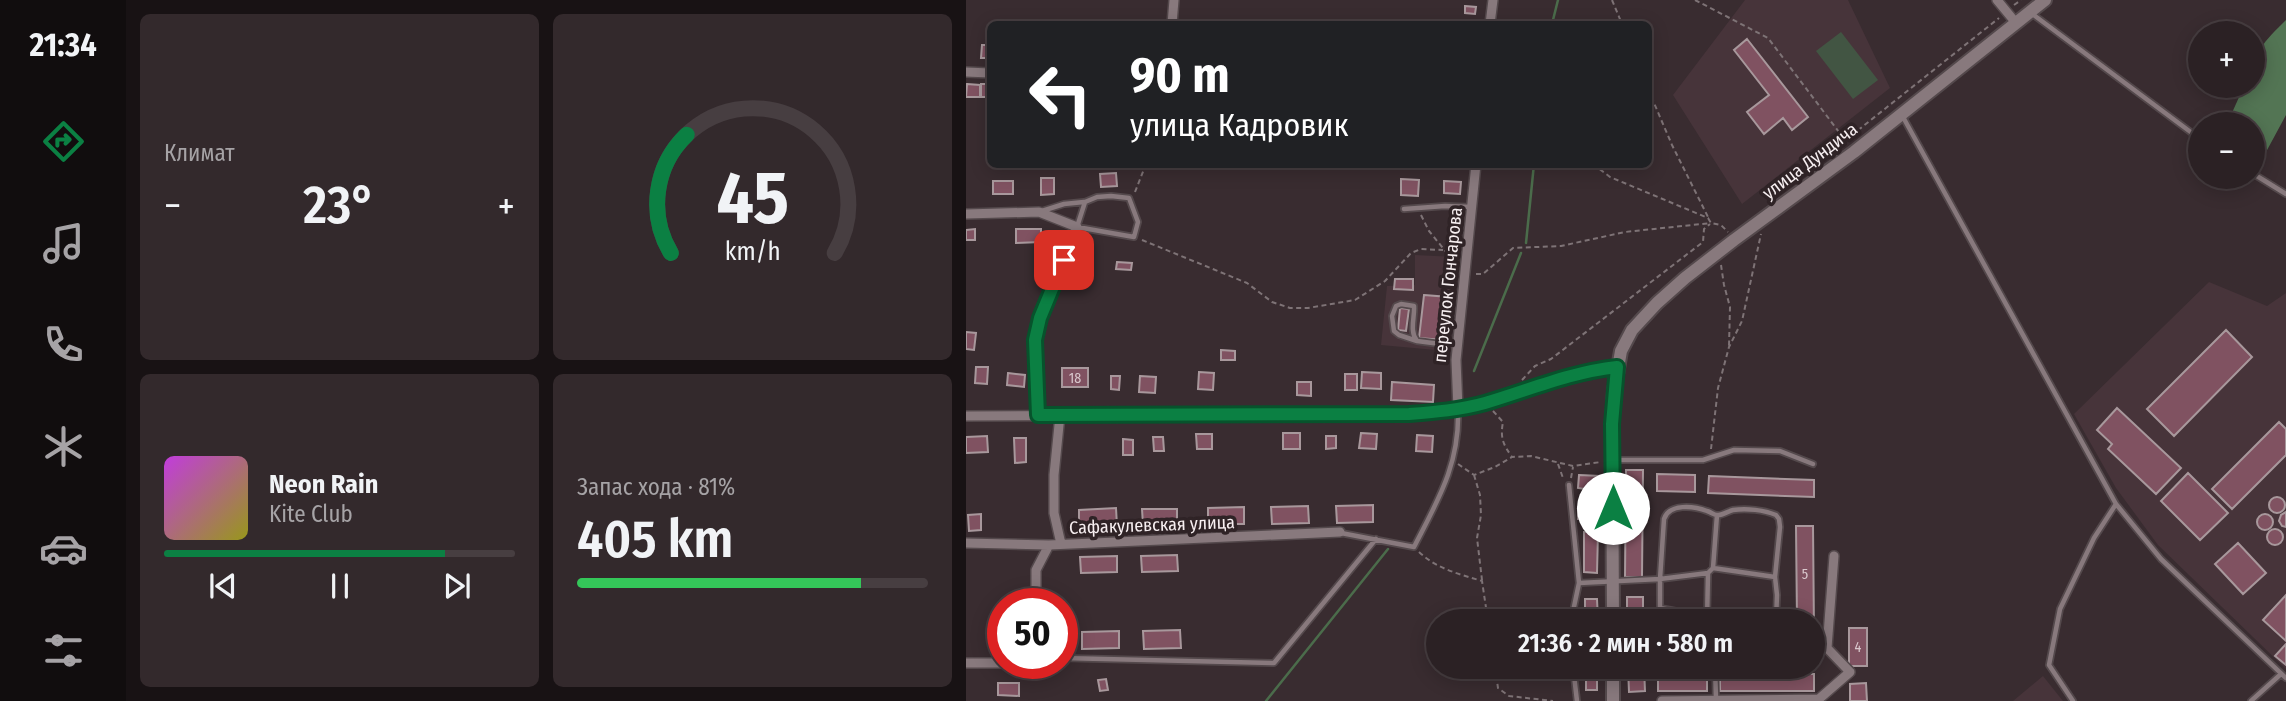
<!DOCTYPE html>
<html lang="ru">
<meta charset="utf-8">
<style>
:root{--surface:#2b2124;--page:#33292c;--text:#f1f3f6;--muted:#a6a3a6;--line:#473e41;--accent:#0b8043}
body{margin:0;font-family:"Fira Sans Condensed",sans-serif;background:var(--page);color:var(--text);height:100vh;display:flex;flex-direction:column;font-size:26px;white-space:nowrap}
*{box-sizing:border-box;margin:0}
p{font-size:23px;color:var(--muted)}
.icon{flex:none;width:38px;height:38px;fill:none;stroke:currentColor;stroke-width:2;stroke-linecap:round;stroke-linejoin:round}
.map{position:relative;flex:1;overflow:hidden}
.drawer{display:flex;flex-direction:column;gap:14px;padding:14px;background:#181214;width:840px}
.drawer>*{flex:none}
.banner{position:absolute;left:21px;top:21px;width:665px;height:147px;border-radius:10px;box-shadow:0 4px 18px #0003,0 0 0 2px var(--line);background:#202124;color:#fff;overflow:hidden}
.controls{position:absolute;left:1222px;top:21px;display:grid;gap:14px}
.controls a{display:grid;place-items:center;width:77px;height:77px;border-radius:50%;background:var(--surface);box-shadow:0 4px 18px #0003,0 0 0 2px var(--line);font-size:35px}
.speed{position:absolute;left:21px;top:588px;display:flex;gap:14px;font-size:35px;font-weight:700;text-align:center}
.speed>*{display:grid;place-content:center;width:91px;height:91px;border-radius:50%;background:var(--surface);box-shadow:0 4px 18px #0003,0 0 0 2px var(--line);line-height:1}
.speed .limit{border:10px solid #d22;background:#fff;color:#111}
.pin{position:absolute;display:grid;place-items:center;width:60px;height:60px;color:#fff;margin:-30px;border-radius:14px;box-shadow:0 4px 10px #0006}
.me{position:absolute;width:77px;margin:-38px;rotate:0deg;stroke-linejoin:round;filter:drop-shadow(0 0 5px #0008)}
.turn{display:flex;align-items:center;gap:24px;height:147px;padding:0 28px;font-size:32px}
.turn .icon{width:91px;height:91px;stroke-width:2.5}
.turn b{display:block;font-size:49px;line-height:60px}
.big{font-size:52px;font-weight:600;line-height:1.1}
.drawer .card{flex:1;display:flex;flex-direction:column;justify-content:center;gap:10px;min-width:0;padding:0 24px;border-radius:10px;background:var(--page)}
.drawer .dial{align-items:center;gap:0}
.dial svg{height:182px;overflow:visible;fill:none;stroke:var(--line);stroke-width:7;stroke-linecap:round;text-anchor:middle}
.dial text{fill:var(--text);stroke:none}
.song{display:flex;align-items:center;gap:21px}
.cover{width:84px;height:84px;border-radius:10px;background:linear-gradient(135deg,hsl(290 70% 55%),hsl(60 70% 35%))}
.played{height:7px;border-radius:4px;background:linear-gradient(90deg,var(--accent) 80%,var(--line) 80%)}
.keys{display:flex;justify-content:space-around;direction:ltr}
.heat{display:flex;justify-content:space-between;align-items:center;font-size:38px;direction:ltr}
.charge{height:10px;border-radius:5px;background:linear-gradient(90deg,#34c759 81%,var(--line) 0)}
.drawer .tiles{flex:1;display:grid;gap:14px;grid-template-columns:repeat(2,1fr)}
.trip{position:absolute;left:460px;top:609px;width:399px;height:70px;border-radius:35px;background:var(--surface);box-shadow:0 4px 18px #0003,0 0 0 2px var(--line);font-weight:600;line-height:70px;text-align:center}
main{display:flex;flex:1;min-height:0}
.menu{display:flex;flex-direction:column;width:126px;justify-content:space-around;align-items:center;background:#110d0e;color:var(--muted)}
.menu .icon{width:49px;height:49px}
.menu .current{color:var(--accent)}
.menu b{font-size:32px;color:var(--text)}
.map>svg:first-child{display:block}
.built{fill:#47343a}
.green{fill:#425543}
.forest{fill:#537554}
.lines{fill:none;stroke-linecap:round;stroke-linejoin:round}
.stream{stroke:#4b6c4b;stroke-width:2.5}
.building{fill:#805261;stroke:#a8989c;stroke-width:2}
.lane-casing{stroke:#54494c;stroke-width:8}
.street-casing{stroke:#54494c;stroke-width:12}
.secondary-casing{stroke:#54494c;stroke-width:16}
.path{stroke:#7e7376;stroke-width:2;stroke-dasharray:5 3.5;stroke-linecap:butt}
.lane{stroke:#88797d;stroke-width:4.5}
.street{stroke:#88797d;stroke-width:9}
.secondary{stroke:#88797d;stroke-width:12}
.route-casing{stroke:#07532c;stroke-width:18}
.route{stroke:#0b8043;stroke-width:12}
.labels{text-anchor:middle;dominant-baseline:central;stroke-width:7;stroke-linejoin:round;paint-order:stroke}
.number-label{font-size:14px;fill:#d9c8cd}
.street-label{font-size:18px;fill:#f7eff1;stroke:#2f2326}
</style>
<main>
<nav class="menu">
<b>21:34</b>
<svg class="icon current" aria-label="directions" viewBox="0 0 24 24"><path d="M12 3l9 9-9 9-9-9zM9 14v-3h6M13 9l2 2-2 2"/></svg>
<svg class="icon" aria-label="music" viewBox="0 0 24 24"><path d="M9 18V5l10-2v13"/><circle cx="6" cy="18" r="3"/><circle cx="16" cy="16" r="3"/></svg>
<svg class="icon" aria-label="phone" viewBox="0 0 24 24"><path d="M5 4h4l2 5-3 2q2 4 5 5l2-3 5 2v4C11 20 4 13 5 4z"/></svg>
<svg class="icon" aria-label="climate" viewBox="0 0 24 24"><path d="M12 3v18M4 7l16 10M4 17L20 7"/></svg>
<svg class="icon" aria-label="car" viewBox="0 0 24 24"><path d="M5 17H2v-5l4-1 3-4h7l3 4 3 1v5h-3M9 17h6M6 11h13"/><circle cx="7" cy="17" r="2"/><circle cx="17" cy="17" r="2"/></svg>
<svg class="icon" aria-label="filters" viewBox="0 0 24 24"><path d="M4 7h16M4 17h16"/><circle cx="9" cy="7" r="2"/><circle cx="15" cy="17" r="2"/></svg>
</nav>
<section class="drawer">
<div class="tiles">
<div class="card"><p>Климат</p>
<div class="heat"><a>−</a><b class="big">23°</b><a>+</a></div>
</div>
<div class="card dial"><svg viewBox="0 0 100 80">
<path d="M14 69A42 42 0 1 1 86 69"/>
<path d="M14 69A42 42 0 0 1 21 17" stroke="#0b8043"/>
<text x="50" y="56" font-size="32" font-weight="700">45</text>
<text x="50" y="72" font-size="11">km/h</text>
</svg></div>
<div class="card">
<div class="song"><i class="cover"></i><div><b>Neon Rain</b><p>Kite Club</p></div></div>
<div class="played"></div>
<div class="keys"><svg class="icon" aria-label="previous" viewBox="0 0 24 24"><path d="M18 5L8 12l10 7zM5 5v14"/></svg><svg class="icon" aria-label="pause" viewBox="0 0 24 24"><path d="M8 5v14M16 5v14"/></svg><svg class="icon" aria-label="next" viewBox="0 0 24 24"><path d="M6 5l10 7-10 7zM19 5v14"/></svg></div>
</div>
<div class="card"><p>Запас хода · 81%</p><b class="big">405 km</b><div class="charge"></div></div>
</div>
</section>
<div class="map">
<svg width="1320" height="701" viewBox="0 0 1320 701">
<rect width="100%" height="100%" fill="#392c30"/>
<path class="built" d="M779,0H882L924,88L776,204L707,95Z
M449,255L489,257L481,351L415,345L421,286L449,285Z
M1243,282L1301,306L1320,293V669L1192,545L1150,488L1108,414Z
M1077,676L1097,701H1047Z"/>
<path class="green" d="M875,32L912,80L887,99L850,51Z"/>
<path class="forest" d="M1320,20V115L1300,152L1286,148V124H1261L1278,86H1286C1286,52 1298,42 1320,20Z"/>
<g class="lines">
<path class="stream" d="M586,24L592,0
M560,243L568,164
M508,371L555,253
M300,701L422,549"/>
</g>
<path class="building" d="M499,6L510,7L509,14L499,13Z
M781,39L842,117L826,130L817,118L798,134L781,112L803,95L768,50Z
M16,45H24V58H15Z
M1,84L14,85V97H0Z
M15,84H24V97H15Z
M44,164H60L59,169L44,167Z
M150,173L151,186L135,187L134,174Z
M75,178H88V194L75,195Z
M435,179L453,180L452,196L435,195Z
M27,181H47V194H27Z
M478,181L495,182L494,194L478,193Z
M9,229V240H0V230Z
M50,229H75V242L50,243Z
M151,262L166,263L165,270L150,269Z
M429,279H447V290L428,289Z
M458,295L483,297L478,340L453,338Z
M434,308L443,309L440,331L432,330Z
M1260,330L1286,357L1208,436L1181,409Z
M0,332L10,333L8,350L0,349Z
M255,350L269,351V360H255Z
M10,367H22L21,384L9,383Z
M96,368H122V387H96Z
M233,372L248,373L247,390L232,389Z
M396,372L415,373V389L395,388Z
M42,373L59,375L58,387L41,385Z
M379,374H391V390H379Z
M145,376H154L153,390L145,389Z
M174,376L190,377L189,393L173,392Z
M331,382H345V396L331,395Z
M426,382L468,385L467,402L425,400Z
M1151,408L1215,468L1190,494L1142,449L1146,444L1131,430Z
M1313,422L1320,429V455L1266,509L1246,489Z
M317,433H334V449H317Z
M395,433L411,434L410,449L393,448Z
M230,434H246V449H231Z
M451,435L467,436L466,452L450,451Z
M21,436L22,452L0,453V437Z
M360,436H370V448L360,449Z
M187,437H197L198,451H188Z
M48,438H60V462L49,463Z
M157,439L167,440V455H157Z
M660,470H677L676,577H659Z
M1222,473L1262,513L1234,540L1195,501Z
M691,474L729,475V492L691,491Z
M613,475L634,476L633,520L612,519V507L618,508L619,489L612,488Z
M743,476L848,480V497L742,493Z
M1303 505a8 8 0 1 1 16 0a8 8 0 1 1-16 0Z
M407,505V522L371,523L370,506Z
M342,506L343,523L306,524L305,507Z
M278,507V524H242V508Z
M150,508L151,526L113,527V510Z
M176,509H211V525H177Z
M1320,512V527L1316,526L1313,521L1315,515Z
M15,514V530L3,531L2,515Z
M1291 522a8 8 0 1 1 16 0a8 8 0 1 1-16 0Z
M830,526H847L848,631L847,621H831Z
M1301 537a8 8 0 1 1 16 0a8 8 0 1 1-16 0Z
M618,532H632L631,573L618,572Z
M1272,543L1300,573L1277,594L1249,564Z
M211,555L212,571L176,572L175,556Z
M151,556V572L115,573L114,557Z
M1320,595V641L1297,620Z
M661,597H677V621H661Z
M619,599H631L632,621H619Z
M883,628H901V666H883Z
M214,630L215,648L178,649L177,631Z
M153,631V648L116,649V632Z
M1320,644V665L1309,656Z
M620,667H631V690H620Z
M662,667H678L679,691L663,692Z
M692,673H741V691H692Z
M754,674H848V691H754Z
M140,679L142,690L134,691L132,680Z
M32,683H53V696L32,695Z
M900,683L901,701H884V684Z"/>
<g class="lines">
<defs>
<path id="lane" d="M1065,13L1234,139
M937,117L1150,504L1195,559L1320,678
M1286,173L1320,194
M145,196L163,198L172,222L168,237L111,227L119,202L131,197Z
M438,209L479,206L506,207
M76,211L98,204L118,202
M451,341L433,335L428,331L426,316L430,306L435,304L448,306C449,317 443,331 451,341L490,346
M647,460H737L768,450L814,451L847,464
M603,485L613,583L605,621
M375,533L448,547C472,500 494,464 492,409
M747,568L809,577
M613,583L694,579L742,573L747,568L751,515
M694,608L741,617
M694,621V579L698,519C703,503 728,506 741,511C745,512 748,515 751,515C756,516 762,511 767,510C781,508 798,510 810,515L813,519L814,527L809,577L811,595L810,621
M741,621L742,573
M847,648H860
M96,658L308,663L410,539
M607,667L611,701
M749,667L750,699
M1107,701L1083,665L1094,609L1128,538L1150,504
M1285,701L1315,674"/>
<path id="street" d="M1031,0L1050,23
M206,24L208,0
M524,24L527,0
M0,72L24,73
M0,214L73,212L111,227L74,318L69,340L72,415
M492,409L490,360L510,164
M94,415L88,475V513L95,544
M0,416L443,414C469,412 494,410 519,403C563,390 605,372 651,367
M0,543L83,545L374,532
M70,604V570L83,545
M0,663H71
M696,701L853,699L884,672L861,648L868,556"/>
<path id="secondary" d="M647,621L646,424L648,391L655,351L666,330L691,303L719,278L768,240L888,152L1079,0
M647,701V667"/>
</defs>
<use href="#lane" class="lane-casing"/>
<use href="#street" class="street-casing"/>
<use href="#secondary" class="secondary-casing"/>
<path class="path" d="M646,0L656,24
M729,0L802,38L879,140
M1048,5L1055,0
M682,89L706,145L742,217
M627,164L644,177L742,218L745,223L755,225L762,232
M832,178L1033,18
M169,192L180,164
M455,215L463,231L490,264
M176,240L281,283L306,302L324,308H342L389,300L419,281L445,253L455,249L477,250
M755,265L758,285L764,307L763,346
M510,274H517L547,248L595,246L659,232L745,223
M556,380L569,366L585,359L737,242L738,229L744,224
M527,411L537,422C534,438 537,444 546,457
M745,449L752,388L763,347L776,321L795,234
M492,464L508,475L529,467L546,457L565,456L607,466L635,462
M592,464L597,478
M508,475L514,495L515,515L511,538L516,580
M605,478L607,467
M453,552C471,569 493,574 516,581L522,621
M529,667L532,688L543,696L587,701"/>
<use href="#lane" class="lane"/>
<use href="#street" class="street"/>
<use href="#secondary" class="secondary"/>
</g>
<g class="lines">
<defs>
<path id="route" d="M98,260L74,318L69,340L72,415L443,414C469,412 494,410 519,403C563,390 605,372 651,367L646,424L647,508"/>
</defs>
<use href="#route" class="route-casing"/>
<use href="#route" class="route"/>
</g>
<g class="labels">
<g class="number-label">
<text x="109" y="378">18</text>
<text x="839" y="574">5</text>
<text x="892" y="647">4</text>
</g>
<g class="street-label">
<text transform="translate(844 161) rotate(-37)">улица Дундича</text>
<text transform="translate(482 285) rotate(-84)">переулок Гончарова</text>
<text transform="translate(186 525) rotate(-2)">Сафакулевская улица</text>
</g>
</g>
</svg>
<div class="controls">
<a>+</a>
<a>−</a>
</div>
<div class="speed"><div class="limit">50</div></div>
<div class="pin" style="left:98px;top:260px;background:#d93025"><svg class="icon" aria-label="arrive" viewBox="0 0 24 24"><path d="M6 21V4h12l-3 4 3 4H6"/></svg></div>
<svg class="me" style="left:647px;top:508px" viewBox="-20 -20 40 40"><circle r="19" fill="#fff"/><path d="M0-13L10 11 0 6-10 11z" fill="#0b8043"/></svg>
<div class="trip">21:36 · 2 мин · 580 m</div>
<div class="banner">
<div class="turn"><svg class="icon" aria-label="left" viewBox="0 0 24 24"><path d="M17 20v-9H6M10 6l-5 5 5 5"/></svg><div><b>90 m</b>улица Кадровик</div></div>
</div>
</div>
</main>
